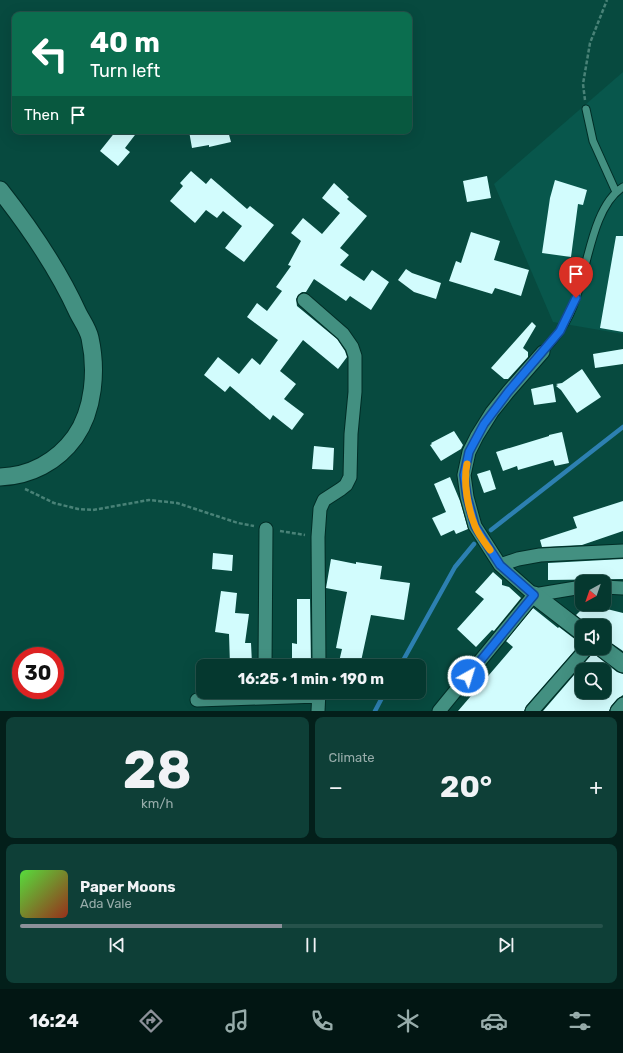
<!DOCTYPE html>
<meta charset="utf-8">
<style>
:root{--surface:#05382f;--page:#0e3f37;--text:#f1f3f6;--muted:#97acaa;--line:#26524b;--accent:#8c9099}
body{margin:0;font-family:Rubik,sans-serif;background:var(--page);color:var(--text);height:100vh;display:flex;flex-direction:column;font-size:15px;white-space:nowrap}
*{box-sizing:border-box;margin:0}
p{font-size:13px;color:var(--muted)}
.icon{flex:none;width:22px;height:22px;fill:none;stroke:currentColor;stroke-width:2;stroke-linecap:round;stroke-linejoin:round}
.map{position:relative;height:711px;overflow:hidden}
.drawer{display:flex;flex-direction:column;gap:6px;padding:6px;background:#031f1a;flex:1}
.drawer>*{flex:none}
.top-card{position:absolute;left:12px;top:12px;width:400px;height:122px;border-radius:8px;box-shadow:0 4px 16px #0002,0 0 0 1px var(--line);background:#0b6e4f;color:#fff;overflow:hidden}
.needle{width:26px;rotate:220deg}
.tools{position:absolute;left:575px;top:575px;display:grid;gap:8px}
.tools a{display:grid;place-items:center;width:36px;height:36px;border-radius:8px;background:var(--surface);box-shadow:0 4px 16px #0002,0 0 0 1px var(--line);font-size:20px}
.speed{position:absolute;left:12px;top:647px;display:flex;gap:8px;font-size:20px;font-weight:700;text-align:center}
.speed>*{display:grid;place-content:center;width:52px;height:52px;border-radius:50%;background:var(--surface);box-shadow:0 4px 16px #0002,0 0 0 1px var(--line);line-height:1}
.speed .limit{border:6px solid #d22;background:#fff;color:#111}
.pin{position:absolute;display:grid;place-items:center;width:34px;height:34px;color:#fff;margin:-41px -17px;border-radius:50% 50% 50% 0;rotate:-45deg;box-shadow:0 0 4px #0007}
.pin .icon{rotate:45deg}
.me{position:absolute;width:44px;margin:-22px;rotate:39deg;stroke-linejoin:round;filter:drop-shadow(0 0 3px #0008)}
.turn{display:flex;align-items:center;gap:14px;height:84px;padding:0 12px;font-size:18px}
.turn .icon{width:52px;height:52px;stroke-width:2.5}
.turn b{display:block;font-size:28px;line-height:34px}
.then{display:flex;align-items:center;height:38px;padding:0 12px;background:#0003;gap:8px;font-size:15px}
.big{font-size:30px;font-weight:700;line-height:1.1}
.drawer .widget{flex:1;display:flex;flex-direction:column;justify-content:center;gap:6px;min-width:0;padding:0 14px;border-radius:8px;background:var(--page)}
.drawer .dial{align-items:center;gap:0}
.dial b{font-size:52px;line-height:1}
.song{display:flex;align-items:center;gap:12px}
.cover{width:48px;height:48px;border-radius:6px;background:linear-gradient(135deg,hsl(110 70% 55%),hsl(10 70% 35%))}
.played{height:4px;border-radius:2px;background:linear-gradient(90deg,var(--accent) 45%,var(--line) 45%)}
.keys{display:flex;justify-content:space-around;direction:ltr}
.heat{display:flex;justify-content:space-between;align-items:center;font-size:22px;direction:ltr}
.drawer .tiles{flex:1;display:grid;gap:6px;grid-template-columns:1fr 1fr}
.widget:last-child{grid-column:span 2}
.trip{position:absolute;left:196px;top:659px;width:230px;height:40px;border-radius:8px;background:var(--surface);box-shadow:0 4px 16px #0002,0 0 0 1px var(--line);font-weight:700;line-height:40px;text-align:center}
.menu{display:flex;height:64px;justify-content:space-around;align-items:center;background:#021613;color:var(--muted)}
.menu .icon{width:28px;height:28px}
.menu .on{color:var(--accent)}
.menu b{font-size:18px;color:var(--text)}
.map>svg:first-child{display:block}
.built{fill:#08574c}
.lines{fill:none;stroke-linecap:round;stroke-linejoin:round}
.stream{stroke:#2d80b1;stroke-width:4.5}
.building{fill:#d2fcfd;fill-rule:evenodd}
.service-casing{stroke:#012d26;stroke-width:9}
.minor-casing{stroke:#012d26;stroke-width:15}
.tertiary-casing{stroke:#012d26;stroke-width:19}
.path{stroke:#498277;stroke-width:2.5;stroke-dasharray:4 2;stroke-linecap:butt}
.service{stroke:#439081;stroke-width:7}
.minor{stroke:#439081;stroke-width:13}
.tertiary{stroke:#439081;stroke-width:17}
.route-casing{stroke:#114b97;stroke-width:10}
.route{stroke:#1a73e8;stroke-width:7}
.slow{stroke:#f59e0b;stroke-width:7}
</style>
<div class="map">
<svg width="623" height="711" viewBox="0 0 623 711">
<rect width="100%" height="100%" fill="#074a3f"/>
<path class="built" d="M623,72V334L553,322L494,184Z"/>
<g class="lines">
<path class="stream" d="M491,530L623,427
M400,666L455,567L474,544
M375,711L385,692"/>
</g>
<path class="building" d="M116,131H138L125,148L130,152L118,166L100,151Z
M189,131H228L231,142L209,147V145L192,148Z
M191,171L206,184L211,178L247,209L250,206L274,225L244,262L225,248L242,226L223,211L217,218L206,210L195,223L170,201L183,186L180,183Z
M487,176L491,198L467,202L463,181Z
M555,180L587,190L583,205L578,204L571,257L542,253L550,198Z
M334,183L349,197L347,199L367,216L340,248L349,255L340,265L364,281L372,270L389,282L371,310L350,296L346,301L314,279L306,292H302L298,295L296,299L297,306L337,339L345,351L347,357L338,369L303,340L280,371L296,384L284,399L304,414L292,430L273,415L270,420L230,386L225,392L204,375L218,357L239,374L252,358L260,365L278,340L247,317L257,303L267,311L282,291L276,287L291,266L288,265L301,241L291,233L303,218L322,234L340,213L322,198Z
M471,232L500,241L494,260L529,270L521,296L495,288L492,294L449,281L456,261L461,263Z
M616,236H623V332L600,328Z
M406,269L412,273L441,283L436,299L414,292L398,280Z
M532,322L536,326L523,348L528,352V357L508,379H504L491,368Z
M623,349V364L595,368L593,354Z
M582,369L601,397L577,413L561,390L556,386L558,385L556,384L562,383Z
M553,384L556,402L534,405L531,389Z
M454,431L463,445L461,449L441,461L430,445L432,444L431,443Z
M562,432L569,463L555,466L553,460L518,470L517,466L503,471L496,452L549,436V435Z
M314,446L334,448L333,470L312,469Z
M490,470L496,489L484,493L477,474Z
M450,477L460,501L468,529L456,534L454,530L441,536L432,518L446,512L434,484Z
M623,501V531L582,545L542,547L540,540L577,528L573,517Z
M213,553L233,555L232,571L212,569Z
M331,559L356,564V562L382,566L380,579L410,583L404,620L371,615L360,666H338L342,649L336,648L347,592L326,588Z
M623,559V579L548,580V563Z
M493,572L502,580V585L509,587L521,598L494,631L492,630L476,647L457,629L484,599L475,592Z
M221,591L237,593L235,613L249,614L245,643H251L252,664L230,665L229,634L215,632Z
M297,599H310L311,666H292V643L297,644Z
M587,604L623,613V651L604,638V626H590L576,615Z
M533,608L558,628L559,627L576,640L582,642L526,706L524,711H458L513,647L506,641Z
M593,653L617,672L623,674V695L617,699L611,706L609,711H543ZM582,670H604V692H582Z"/>
<g class="lines">
<defs>
<path id="service" d="M586,109L593,141L616,192
M543,352C549,345 556,338 560,331C567,321 573,308 576,298C588,265 593,206 623,187"/>
<path id="minor" d="M304,300L343,334L352,347L355,356V392L351,434L350,477L346,485L341,489L324,500L320,509L318,537L319,666
M500,565L518,559L540,555L623,551
M604,587L623,588
M534,595L500,565L475,526L467,497L464,475L469,452L477,436L492,412L508,392L543,352
M265,666L266,529
M197,700L319,696
M318,711L319,692
M439,711L534,595L582,587
M532,711L587,648
M617,711L623,704"/>
<path id="tertiary" d="M0,190C30,228 58,269 78,313C82,321 88,329 90,338C97,370 94,410 75,437C57,462 30,476 0,477
M534,595L582,632
M602,648L623,664"/>
</defs>
<use href="#service" class="service-casing"/>
<use href="#minor" class="minor-casing"/>
<use href="#tertiary" class="tertiary-casing"/>
<path class="path" d="M585,100L583,84L590,43L607,0
M25,489L54,503L78,509L93,510L149,500L177,503L238,523L254,526
M280,531L305,535"/>
<use href="#service" class="service"/>
<use href="#minor" class="minor"/>
<use href="#tertiary" class="tertiary"/>
</g>
<g class="lines">
<defs>
<path id="route" d="M468,676L534,595L500,565L475,526L467,497L464,475L469,452L484,424L508,392L560,331L576,298"/>
</defs>
<use href="#route" class="route-casing"/>
<use href="#route" class="route"/>
<path class="slow" d="M467,464C463,482 468,509 475,526C478,534 485,543 490,550"/>
</g>
</svg>
<div class="tools">
<a><svg class="needle" viewBox="-14 -14 28 28"><path d="M0-13l5 13h-10z" fill="#e53935"/><path d="M0 13l5-13h-10z" fill="#97acaa"/></svg></a>
<a><svg class="icon" aria-label="sound" viewBox="0 0 24 24"><path d="M4 9h4l5-4v14l-5-4H4zM17 9q2 3 0 6"/></svg></a>
<a><svg class="icon" aria-label="search" viewBox="0 0 24 24"><circle cx="10" cy="10" r="6"/><path d="M15 15l6 6"/></svg></a>
</div>
<div class="speed"><div class="limit">30</div></div>
<div class="pin" style="left:576px;top:298px;background:#d93025"><svg class="icon" aria-label="arrive" viewBox="0 0 24 24"><path d="M6 21V4h12l-3 4 3 4H6"/></svg></div>
<svg class="me" style="left:468px;top:676px" viewBox="-20 -20 40 40"><circle r="17" fill="#1a73e8" stroke="#fff" stroke-width="3"/><path d="M0-11L8 9 0 5-8 9z" fill="#fff"/></svg>
<div class="trip">16:25 · 1 min · 190 m</div>
<div class="top-card">
<div class="turn"><svg class="icon" aria-label="left" viewBox="0 0 24 24"><path d="M17 20v-9H6M10 6l-5 5 5 5"/></svg><div><b>40 m</b>Turn left</div></div>
<div class="then">Then<svg class="icon" aria-label="arrive" viewBox="0 0 24 24"><path d="M6 21V4h12l-3 4 3 4H6"/></svg></div>
</div>
</div>
<section class="drawer">
<div class="tiles">
<div class="widget dial"><b>28</b><p>km/h</p></div>
<div class="widget"><p>Climate</p>
<div class="heat"><a>−</a><b class="big">20°</b><a>+</a></div>
</div>
<div class="widget">
<div class="song"><i class="cover"></i><div><b>Paper Moons</b><p>Ada Vale</p></div></div>
<div class="played"></div>
<div class="keys"><svg class="icon" aria-label="previous" viewBox="0 0 24 24"><path d="M18 5L8 12l10 7zM5 5v14"/></svg><svg class="icon" aria-label="pause" viewBox="0 0 24 24"><path d="M8 5v14M16 5v14"/></svg><svg class="icon" aria-label="next" viewBox="0 0 24 24"><path d="M6 5l10 7-10 7zM19 5v14"/></svg></div>
</div>
</div>
</section>
<nav class="menu">
<b>16:24</b>
<svg class="icon on" aria-label="directions" viewBox="0 0 24 24"><path d="M12 3l9 9-9 9-9-9zM9 14v-3h6M13 9l2 2-2 2"/></svg>
<svg class="icon" aria-label="music" viewBox="0 0 24 24"><path d="M9 18V5l10-2v13"/><circle cx="6" cy="18" r="3"/><circle cx="16" cy="16" r="3"/></svg>
<svg class="icon" aria-label="phone" viewBox="0 0 24 24"><path d="M5 4h4l2 5-3 2q2 4 5 5l2-3 5 2v4C11 20 4 13 5 4z"/></svg>
<svg class="icon" aria-label="climate" viewBox="0 0 24 24"><path d="M12 3v18M4 7l16 10M4 17L20 7"/></svg>
<svg class="icon" aria-label="car" viewBox="0 0 24 24"><path d="M5 17H2v-5l4-1 3-4h7l3 4 3 1v5h-3M9 17h6M6 11h13"/><circle cx="7" cy="17" r="2"/><circle cx="17" cy="17" r="2"/></svg>
<svg class="icon" aria-label="filters" viewBox="0 0 24 24"><path d="M4 7h16M4 17h16"/><circle cx="9" cy="7" r="2"/><circle cx="15" cy="17" r="2"/></svg>
</nav>
